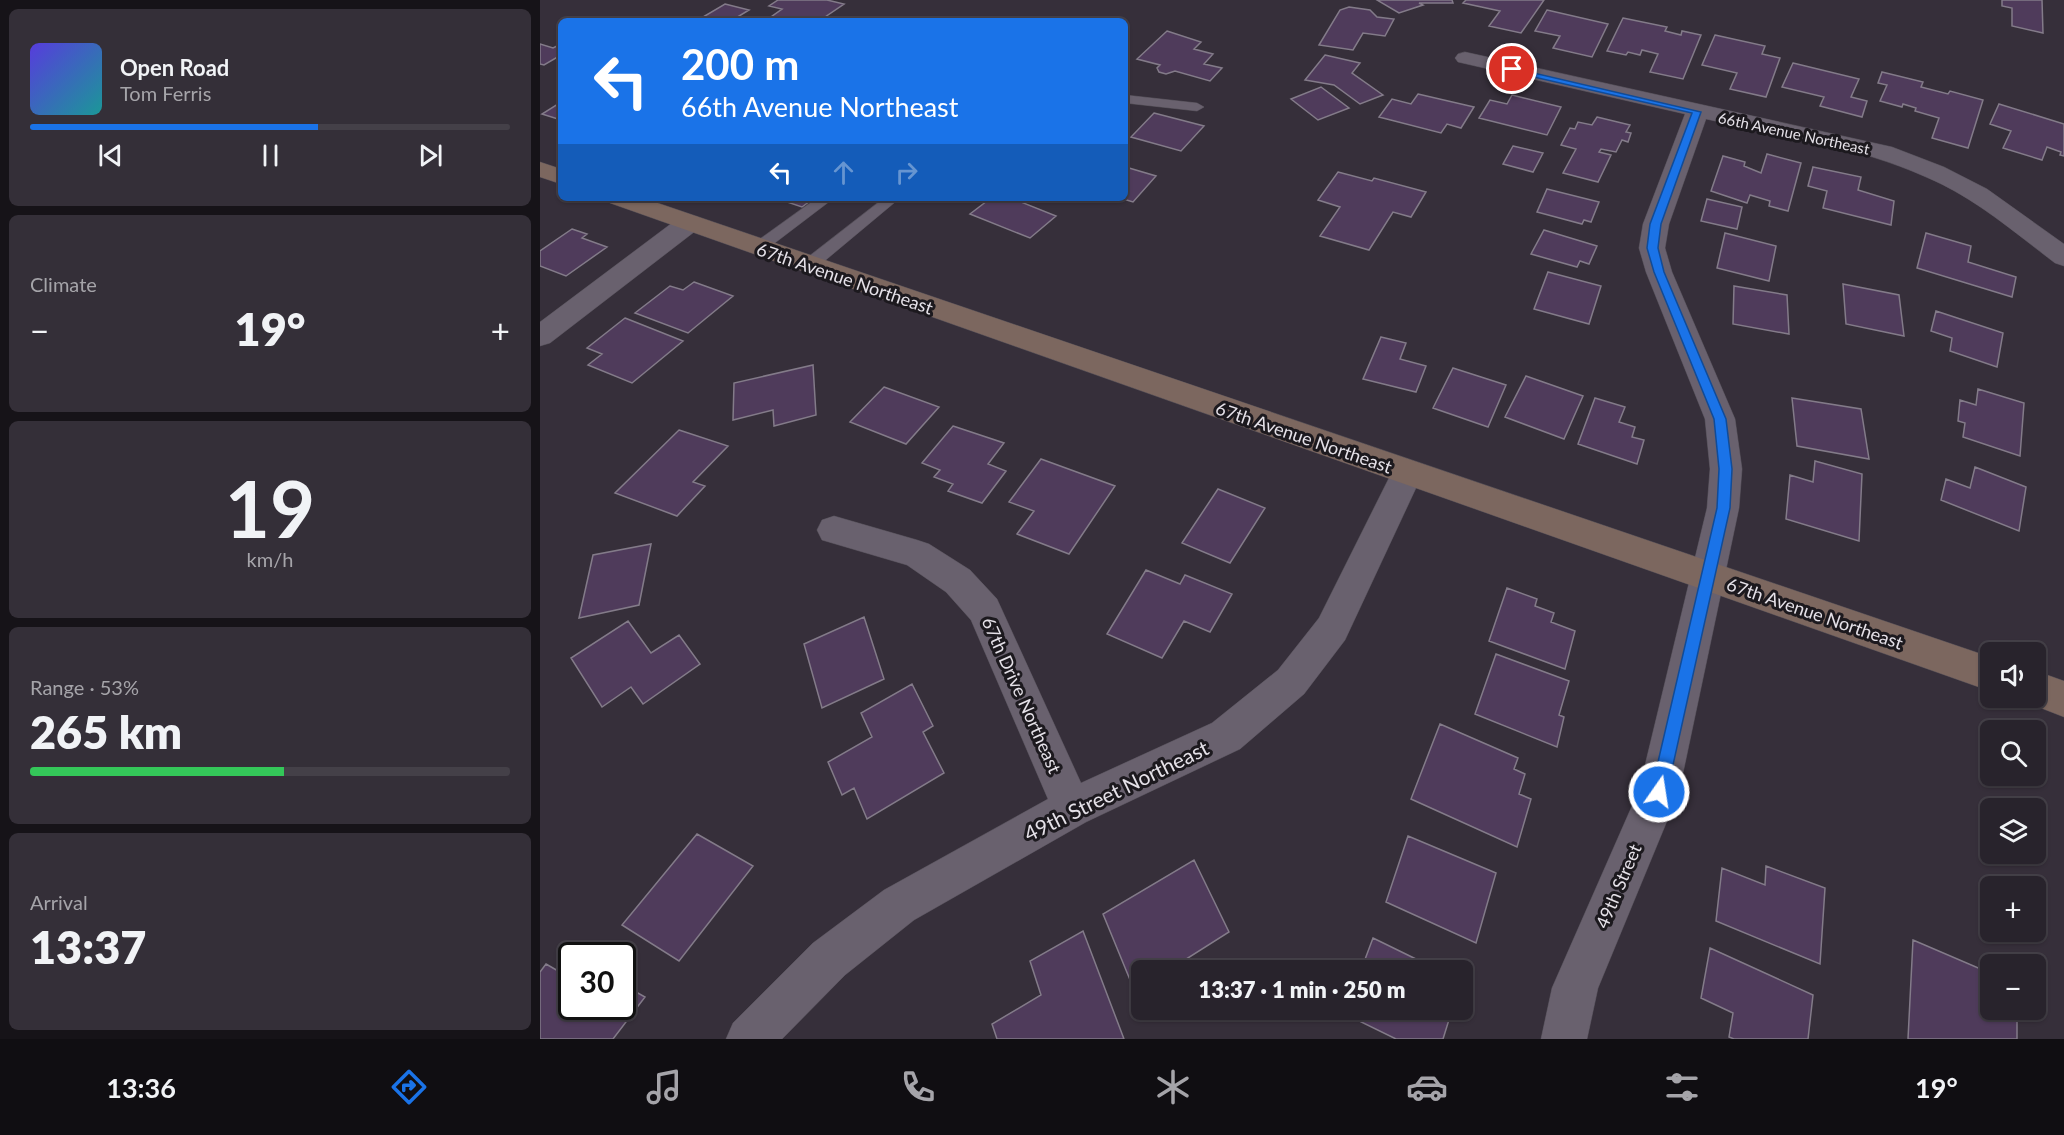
<!DOCTYPE html>
<meta charset="utf-8">
<style>
:root{--surface:#28232c;--page:#342f38;--text:#f1f3f6;--muted:#a5a4a9;--line:#444048;--accent:#1a73e8}
body{margin:0;font-family:Lato,sans-serif;background:var(--page);color:var(--text);height:100vh;display:flex;flex-direction:column;font-size:22px;white-space:nowrap}
*{box-sizing:border-box;margin:0}
p{font-size:20px;color:var(--muted)}
.icon{flex:none;width:33px;height:33px;fill:none;stroke:currentColor;stroke-width:2;stroke-linecap:round;stroke-linejoin:round}
.map{position:relative;flex:1;overflow:hidden}
.side{display:flex;flex-direction:column;gap:9px;padding:9px;background:#161318;width:540px}
.side>*{flex:none}
.top-card{position:absolute;left:18px;top:18px;width:570px;height:183px;border-radius:9px;box-shadow:0 2px 4px #0004,0 0 0 2px var(--line);background:#1a73e8;color:#fff;overflow:hidden}
.controls{position:absolute;left:1440px;top:642px;display:grid;gap:12px}
.controls a{display:grid;place-items:center;width:66px;height:66px;border-radius:9px;background:var(--surface);box-shadow:0 2px 4px #0004,0 0 0 2px var(--line);font-size:30px}
.speed{position:absolute;left:18px;top:942px;display:flex;gap:12px;font-size:30px;font-weight:700;text-align:center}
.speed>*{display:grid;place-content:center;width:78px;height:78px;border-radius:50%;background:var(--surface);box-shadow:0 2px 4px #0004,0 0 0 2px var(--line);line-height:1}
.speed .limit{border:3px solid #111;border-radius:9px;background:#fff;color:#111}
.pin{position:absolute;display:grid;place-items:center;width:51px;height:51px;color:#fff;margin:-26px;border:3px solid #fff;border-radius:50%;box-shadow:0 2px 6px #0007}
.me{position:absolute;width:66px;margin:-33px;rotate:13deg;stroke-linejoin:round;filter:drop-shadow(0 0 4px #0008)}
.turn{display:flex;align-items:center;gap:21px;height:126px;padding:0 24px;font-size:27px}
.turn .icon{width:78px;height:78px;stroke-width:2.5}
.turn b{display:block;font-size:42px;line-height:51px}
.lanes{display:flex;align-items:center;height:57px;padding:0 24px;background:#0003;justify-content:center;gap:30px;direction:ltr}
.lanes .off{opacity:.35}
.big{font-size:45px;font-weight:800;line-height:1.1}
.side .card{flex:1;display:flex;flex-direction:column;justify-content:center;gap:9px;min-width:0;padding:0 21px;border-radius:9px;background:var(--page)}
.side .dial{align-items:center;gap:0}
.dial b{font-size:78px;line-height:1}
.song{display:flex;align-items:center;gap:18px}
.cover{width:72px;height:72px;border-radius:9px;background:linear-gradient(135deg,hsl(250 70% 55%),hsl(180 70% 35%))}
.played{height:6px;border-radius:3px;background:linear-gradient(90deg,var(--accent) 60%,var(--line) 60%)}
.keys{display:flex;justify-content:space-around;direction:ltr}
.heat{display:flex;justify-content:space-between;align-items:center;font-size:33px;direction:ltr}
.charge{height:9px;border-radius:4px;background:linear-gradient(90deg,#34c759 53%,var(--line) 0)}
.trip{position:absolute;left:591px;top:960px;width:342px;height:60px;border-radius:9px;background:var(--surface);box-shadow:0 2px 4px #0004,0 0 0 2px var(--line);font-weight:800;line-height:60px;text-align:center}
.tabs{display:flex;height:96px;justify-content:space-around;align-items:center;background:#100e12;color:var(--muted)}
.tabs .icon{width:42px;height:42px}
.tabs .on{color:var(--accent)}
.tabs b{font-size:27px;color:var(--text)}
main{display:flex;flex:1;min-height:0}
.map>svg:first-child{display:block}
.building{fill:#4f3b5b;stroke:#837b89;stroke-width:1.5}
.lines{fill:none;stroke-linecap:round;stroke-linejoin:round}
.lane-casing{stroke:#514c55;stroke-width:1}
.street-casing{stroke:#514c55;stroke-width:1}
.secondary-casing{stroke:#514c55;stroke-width:1}
.lane{fill:#69616e;fill-rule:evenodd}
.street{fill:#69616e;fill-rule:evenodd}
.secondary{fill:#7c675f;fill-rule:evenodd}
.route{fill:#1a73e8;stroke:#114b97;stroke-width:1.5}
.labels{text-anchor:middle;dominant-baseline:central;stroke-width:6;stroke-linejoin:round;paint-order:stroke}
.far-street-label{font-size:15px;fill:#e5e1e8;stroke:#1c191e}
.street-label{font-size:18px;fill:#e5e1e8;stroke:#1c191e}
.near-street-label{font-size:21px;fill:#e5e1e8;stroke:#1c191e}
</style>
<main>
<section class="side">
<div class="card">
<div class="song"><i class="cover"></i><div><b>Open Road</b><p>Tom Ferris</p></div></div>
<div class="played"></div>
<div class="keys"><svg class="icon" aria-label="previous" viewBox="0 0 24 24"><path d="M18 5L8 12l10 7zM5 5v14"/></svg><svg class="icon" aria-label="pause" viewBox="0 0 24 24"><path d="M8 5v14M16 5v14"/></svg><svg class="icon" aria-label="next" viewBox="0 0 24 24"><path d="M6 5l10 7-10 7zM19 5v14"/></svg></div>
</div>
<div class="card"><p>Climate</p>
<div class="heat"><a>−</a><b class="big">19°</b><a>+</a></div>
</div>
<div class="card dial"><b>19</b><p>km/h</p></div>
<div class="card"><p>Range · 53%</p><b class="big">265 km</b><div class="charge"></div></div>
<div class="card"><p>Arrival</p><b class="big">13:37</b></div>
</section>
<div class="map">
<svg width="1524" height="1039" viewBox="0 0 1524 1039">
<rect width="100%" height="100%" fill="#362f3a"/>
<path class="building" d="M238,0H287L304,4L279,21H249L231,17L242,9L229,6Z
M837,0H912L913,3H879L883,5L859,13Z
M926,0H1004L981,33L949,26L960,11L923,3Z
M1462,0H1502L1503,33L1472,26V8L1462,6Z
M185,4L209,10L191,21H178L163,17Z
M809,7L830,10L837,17L854,19L845,36L823,33L813,50L779,45L800,10Z
M1007,10L1068,24L1052,57L1013,48L1020,36L995,31Z
M1083,18L1127,27L1125,31L1141,35L1142,31L1161,35L1143,79L1110,72L1118,54L1102,50L1100,55L1088,52L1086,55L1067,51Z
M627,31L661,42L654,49L673,54L664,64L682,68L670,81L635,71L626,74L619,72L617,68L620,65L597,59Z
M1175,35L1225,46L1222,54L1240,58L1226,97L1190,89L1197,73L1162,65Z
M0,44L13,48L21,44V55L4,65L0,64Z
M785,55L820,63L812,73L843,95L820,104L794,85L765,80Z
M1253,63L1319,79L1311,97L1327,101L1322,117L1280,106L1284,97L1242,87Z
M1342,72L1383,82L1381,87L1408,94L1410,91L1443,100L1428,148L1392,138L1399,118L1375,111L1376,108L1363,104L1362,107L1340,101L1347,85L1338,83Z
M781,87L809,108L778,120L751,99Z
M878,94L934,107L921,128L907,124L901,133L839,117L852,99L871,104Z
M972,95L1021,107L1007,135L939,118L950,100L967,104Z
M21,102V120L2,114Z
M1459,104L1524,124V156L1520,155L1521,152L1507,147L1502,160L1463,148L1471,131L1450,124Z
M614,113L664,126L641,151L591,137Z
M1057,117L1090,125L1086,132L1091,133L1088,142L1082,140L1076,152L1061,149L1059,152L1071,155L1058,182L1023,173L1036,149L1021,145L1030,128L1035,129L1038,122L1052,125Z
M973,146L1003,153L993,172L963,164Z
M1227,154L1261,163L1248,211L1229,206L1230,201L1210,195L1207,203L1171,191L1183,156L1205,162L1204,166L1221,173Z
M1273,167L1321,177L1318,190L1354,201L1351,225L1283,208L1287,191L1268,186Z
M589,168L616,176L593,202L580,198H585V172Z
M798,172L832,181L834,178L886,192L871,217L853,212L829,250L780,236L800,207L778,200Z
M1007,189L1059,202L1051,222L1044,220L1042,224L997,212Z
M239,198H274L262,207L238,199Z
M451,198H471L516,216L490,238L430,214Z
M1167,199L1202,207L1197,229L1161,221Z
M32,229L47,234L42,238L67,247L26,276L0,266V251Z
M1004,230L1057,246L1049,264L1040,261L1037,267L991,254Z
M1185,233L1236,246L1229,281L1177,268Z
M1386,233L1431,246L1428,262L1476,277L1472,297L1377,268Z
M1008,272L1061,286L1049,324L994,309Z
M154,282L193,296L148,333L95,313L130,286L143,290Z
M1303,284L1359,295L1364,336L1306,324Z
M1194,286L1247,295L1249,334L1193,324Z
M1396,311L1463,333L1457,367L1410,351L1412,338L1391,331Z
M85,318L143,341L92,383L48,365L62,354L47,348Z
M841,337L866,343L860,359L886,366L876,392L823,379Z
M273,365L276,415L234,426L233,410L193,420L194,383Z
M913,368L966,385L948,427L893,408Z
M986,376L1043,396L1024,439L965,417Z
M344,387L399,407L366,444L310,422Z
M1438,389L1484,403L1480,456L1423,437L1425,423L1418,421L1420,400L1436,405Z
M1055,398L1085,407L1079,422L1095,427L1092,437L1104,440L1097,464L1038,444Z
M1252,398L1321,409L1329,459L1257,446Z
M413,426L464,443L448,464L466,471L442,503L408,491L413,484L394,477L400,470L382,463Z
M139,430L188,446L153,482L165,486L137,516L75,493Z
M501,459L575,486L529,554L477,534L494,511L469,502Z
M1275,461L1322,474L1319,541L1246,519L1250,475L1273,482Z
M1435,467L1486,487L1479,531L1401,500L1406,479L1430,488Z
M678,489L725,508L690,563L642,543Z
M111,544L99,605L39,618L53,555Z
M606,570L640,584L645,575L692,594L670,632L644,621L622,658L567,634Z
M967,588L997,599L995,606L1014,613L1011,622L1035,631L1025,669L949,641Z
M324,617L344,679L282,708L264,644Z
M88,621L111,653L139,635L160,664L103,704L91,687L62,707L31,658Z
M956,654L1029,681L1019,715L1024,717L1017,747L935,714Z
M372,684L393,726L383,732L404,773L327,819L314,788L302,795L288,762L332,737L321,713Z
M900,724L978,758L974,769L985,774L979,794L991,799L977,847L871,799Z
M157,834L213,866L139,961L82,925Z
M868,836L956,873L936,943L846,902Z
M654,860L689,932L629,970H602V988L595,992L563,914Z
M1226,866L1285,888L1280,964L1176,921L1182,868L1225,885Z
M543,931L584,1039H457L452,1024L501,995L490,961Z
M833,938L880,961L877,970H821Z
M1373,940L1450,973V1010H1477V1039H1368Z
M1170,948L1273,995L1268,1039H1194L1189,1037L1193,1013L1161,998Z
M6,964L32,979V1006H82V984L105,997L73,1039H0V972Z
M807,1010H912L903,1039H856L805,1014Z"/>
<g class="lines">
<defs>
<path id="lane" d="M585,95L657,103L664,107L657,111L585,103Z
M277,198H294L223,252H213L210,248L213,244Z
M344,198H360L275,269H263L261,265L263,261Z"/>
<path id="street" d="M925,52L1352,147L1404,167L1447,189L1524,244V266L1515,263C1474,232 1434,197 1386,177C1317,146 1239,135 1166,119L1129,224L1125,248L1132,272L1195,419L1202,469L1199,508L1139,792L1058,988L1047,1039H1001L1012,988L1099,790L1167,508L1170,469L1165,419L1106,272L1099,248L1103,224L1145,114L918,62L915,58L918,54Z
M149,215L158,217L162,223L158,229L10,343L0,346V322L140,217Z
M867,460L878,464L883,473L805,640L764,694L700,749L546,822L374,920L305,975L242,1039H186L193,1023L273,943L344,890L508,799L431,620L406,592L367,565L282,540L277,530L282,520L294,516L377,540L389,544L430,570L457,599L541,783L672,723L738,670L779,618L856,464Z"/>
<path id="secondary" d="M0,162L21,169V184L0,177Z
M67,198H103L1450,657V691L70,203Z
M1496,671L1524,681V717L1483,701L1481,698H1496Z"/>
</defs>
<use href="#lane" class="lane-casing"/>
<use href="#street" class="street-casing"/>
<use href="#secondary" class="secondary-casing"/>
<use href="#lane" class="lane"/>
<use href="#street" class="street"/>
<use href="#secondary" class="secondary"/>
</g>
<path class="route" d="M968,67L1161,112L1121,224L1118,248L1124,272L1186,419L1192,469L1190,508L1127,792L1125,798L1119,801L1113,798L1111,792L1177,508L1179,469L1174,419L1114,272L1107,248L1110,224L1152,113L968,71Z"/>
<g class="labels">
<g class="far-street-label">
<text transform="translate(1254 133) rotate(12)">66th Avenue Northeast</text>
</g>
<g class="street-label">
<text transform="translate(305 278) rotate(19)">67th Avenue Northeast</text>
<text transform="translate(764 437) rotate(19)">67th Avenue Northeast</text>
<text transform="translate(1275 613) rotate(19)">67th Avenue Northeast</text>
<text transform="translate(482 695) rotate(66)">67th Drive Northeast</text>
<text transform="translate(1078 886) rotate(-67)">49th Street</text>
</g>
<g class="near-street-label">
<text transform="translate(576 790) rotate(-26)">49th Street Northeast</text>
</g>
</g>
</svg>
<div class="controls">
<a><svg class="icon" aria-label="sound" viewBox="0 0 24 24"><path d="M4 9h4l5-4v14l-5-4H4zM17 9q2 3 0 6"/></svg></a>
<a><svg class="icon" aria-label="search" viewBox="0 0 24 24"><circle cx="10" cy="10" r="6"/><path d="M15 15l6 6"/></svg></a>
<a><svg class="icon" aria-label="layers" viewBox="0 0 24 24"><path d="M12 4l9 5-9 5-9-5zM3 14l9 5 9-5"/></svg></a>
<a>+</a>
<a>−</a>
</div>
<div class="speed"><div class="limit">30</div></div>
<div class="pin" style="left:972px;top:69px;background:#d93025"><svg class="icon" aria-label="arrive" viewBox="0 0 24 24"><path d="M6 21V4h12l-3 4 3 4H6"/></svg></div>
<svg class="me" style="left:1119px;top:792px" viewBox="-20 -20 40 40"><circle r="17" fill="#1a73e8" stroke="#fff" stroke-width="3"/><path d="M0-11L8 9 0 5-8 9z" fill="#fff"/></svg>
<div class="trip">13:37 · 1 min · 250 m</div>
<div class="top-card">
<div class="turn"><svg class="icon" aria-label="left" viewBox="0 0 24 24"><path d="M17 20v-9H6M10 6l-5 5 5 5"/></svg><div><b>200 m</b>66th Avenue Northeast</div></div>
<div class="lanes"><svg class="icon" aria-label="left" viewBox="0 0 24 24"><path d="M17 20v-9H6M10 6l-5 5 5 5"/></svg><svg class="icon off" aria-label="ahead" viewBox="0 0 24 24"><path d="M12 20V5M6 11l6-6 6 6"/></svg><svg class="icon off" aria-label="right" viewBox="0 0 24 24"><path d="M7 20v-9h11M14 6l5 5-5 5"/></svg></div>
</div>
</div>
</main>
<nav class="tabs">
<b>13:36</b>
<svg class="icon on" aria-label="directions" viewBox="0 0 24 24"><path d="M12 3l9 9-9 9-9-9zM9 14v-3h6M13 9l2 2-2 2"/></svg>
<svg class="icon" aria-label="music" viewBox="0 0 24 24"><path d="M9 18V5l10-2v13"/><circle cx="6" cy="18" r="3"/><circle cx="16" cy="16" r="3"/></svg>
<svg class="icon" aria-label="phone" viewBox="0 0 24 24"><path d="M5 4h4l2 5-3 2q2 4 5 5l2-3 5 2v4C11 20 4 13 5 4z"/></svg>
<svg class="icon" aria-label="climate" viewBox="0 0 24 24"><path d="M12 3v18M4 7l16 10M4 17L20 7"/></svg>
<svg class="icon" aria-label="car" viewBox="0 0 24 24"><path d="M5 17H2v-5l4-1 3-4h7l3 4 3 1v5h-3M9 17h6M6 11h13"/><circle cx="7" cy="17" r="2"/><circle cx="17" cy="17" r="2"/></svg>
<svg class="icon" aria-label="filters" viewBox="0 0 24 24"><path d="M4 7h16M4 17h16"/><circle cx="9" cy="7" r="2"/><circle cx="15" cy="17" r="2"/></svg>
<b>19°</b>
</nav>
